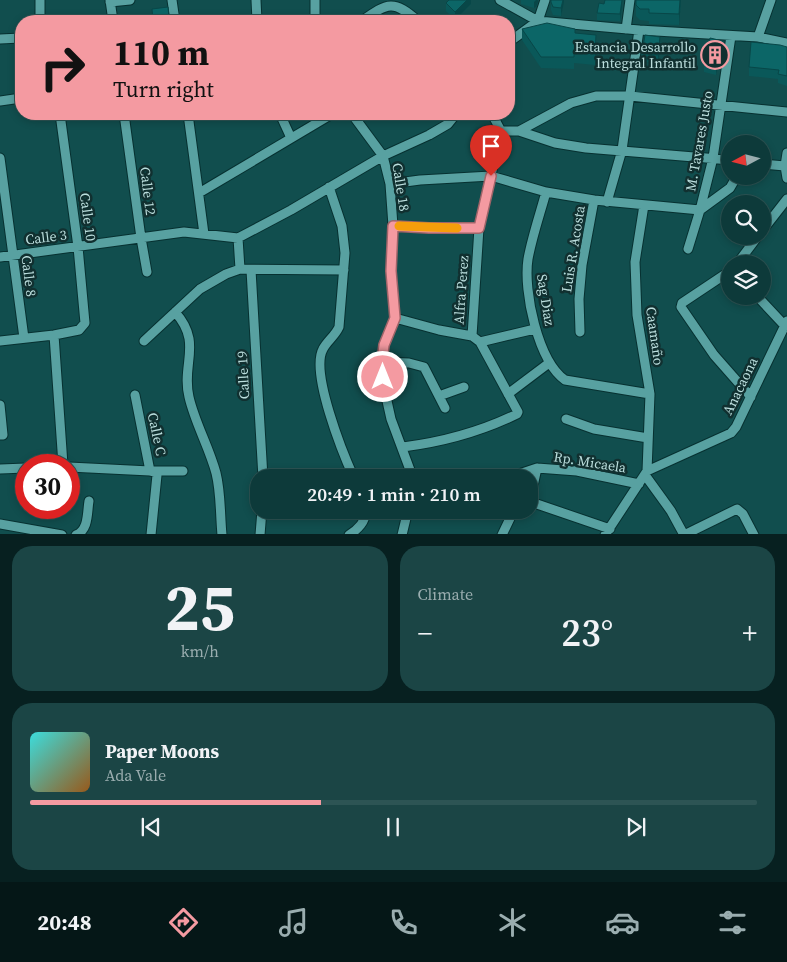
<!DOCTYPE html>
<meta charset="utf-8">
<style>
:root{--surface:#0d3a3a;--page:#1b4545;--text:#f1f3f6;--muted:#9aadaf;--line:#2d5454;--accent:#f49aa1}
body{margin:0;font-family:"Source Serif 4",serif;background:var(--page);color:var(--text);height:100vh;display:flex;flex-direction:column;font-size:19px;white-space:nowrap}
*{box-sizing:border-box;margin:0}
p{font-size:16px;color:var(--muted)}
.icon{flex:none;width:28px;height:28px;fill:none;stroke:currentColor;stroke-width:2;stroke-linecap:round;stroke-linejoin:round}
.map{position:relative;height:534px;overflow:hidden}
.panel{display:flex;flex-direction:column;gap:12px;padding:12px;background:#072020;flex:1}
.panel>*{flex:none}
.hud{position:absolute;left:15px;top:15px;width:500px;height:105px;border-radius:20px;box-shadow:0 2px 8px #0003,0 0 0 1px var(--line);background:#f49aa1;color:#111;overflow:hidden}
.needle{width:32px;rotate:263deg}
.controls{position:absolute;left:721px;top:135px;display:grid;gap:10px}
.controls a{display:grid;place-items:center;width:50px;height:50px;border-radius:50%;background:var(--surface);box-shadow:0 2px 8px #0003,0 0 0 1px var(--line);font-size:25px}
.speed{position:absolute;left:15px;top:454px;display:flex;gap:10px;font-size:25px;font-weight:700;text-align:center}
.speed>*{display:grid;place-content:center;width:65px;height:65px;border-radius:50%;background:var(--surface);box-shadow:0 2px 8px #0003,0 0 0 1px var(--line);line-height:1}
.speed .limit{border:8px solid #d22;background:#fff;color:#111}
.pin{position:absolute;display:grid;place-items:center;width:42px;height:42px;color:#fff;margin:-51px -21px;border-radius:50% 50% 50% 0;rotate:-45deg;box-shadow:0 0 5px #0007}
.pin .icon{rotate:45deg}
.me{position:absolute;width:55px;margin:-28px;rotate:0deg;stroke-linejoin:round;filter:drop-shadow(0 0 4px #0008)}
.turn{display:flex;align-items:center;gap:18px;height:105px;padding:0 15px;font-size:22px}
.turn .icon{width:65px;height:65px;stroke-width:2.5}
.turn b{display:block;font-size:35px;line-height:42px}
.big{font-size:38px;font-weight:600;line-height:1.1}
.panel .widget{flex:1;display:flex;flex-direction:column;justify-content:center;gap:8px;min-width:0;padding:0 18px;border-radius:20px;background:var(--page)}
.panel .dial{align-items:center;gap:0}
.dial b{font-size:65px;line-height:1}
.song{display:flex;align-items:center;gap:15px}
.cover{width:60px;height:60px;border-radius:8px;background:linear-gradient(135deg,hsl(180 70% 55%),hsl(30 70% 35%))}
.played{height:5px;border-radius:2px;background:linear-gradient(90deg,var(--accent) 40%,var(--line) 40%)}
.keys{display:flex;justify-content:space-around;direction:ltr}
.heat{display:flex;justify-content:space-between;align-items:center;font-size:28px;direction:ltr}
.panel .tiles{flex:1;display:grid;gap:12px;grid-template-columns:1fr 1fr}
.widget:last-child{grid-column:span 2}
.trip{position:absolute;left:250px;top:469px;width:288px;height:50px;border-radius:20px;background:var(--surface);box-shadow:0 2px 8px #0003,0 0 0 1px var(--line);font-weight:600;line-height:50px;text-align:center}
.tabs{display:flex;height:80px;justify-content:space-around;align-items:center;background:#051717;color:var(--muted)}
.tabs .icon{width:35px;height:35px}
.tabs .selected{color:var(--accent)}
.tabs b{font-size:22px;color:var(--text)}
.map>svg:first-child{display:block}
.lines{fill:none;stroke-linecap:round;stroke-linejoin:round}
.minor-casing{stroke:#073131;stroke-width:11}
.minor{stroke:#58a1a1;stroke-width:9}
.wall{fill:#0a5859}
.shaded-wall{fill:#084748}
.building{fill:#0c6667;stroke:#084748}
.route-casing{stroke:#9f6469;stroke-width:12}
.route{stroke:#f49aa1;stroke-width:9}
.slow{stroke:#f59e0b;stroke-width:9}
.labels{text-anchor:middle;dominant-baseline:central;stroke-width:5;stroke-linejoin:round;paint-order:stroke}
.poi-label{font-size:14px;fill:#bbdedd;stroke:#113030;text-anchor:end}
.street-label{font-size:14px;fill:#bbdedd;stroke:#113030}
</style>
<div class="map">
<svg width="787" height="535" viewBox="0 0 787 535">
<rect width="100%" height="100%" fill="#114e4e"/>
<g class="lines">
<defs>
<path id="minor" d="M40,0V21
M110,0L113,21
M172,0L175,21
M256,0L257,21
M315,0V21
M500,0L538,21L639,30L758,37L787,43
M110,2L130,0
M362,21C388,2 394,0 418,21
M626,29L630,0
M758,37L771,0
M0,39L21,38
M509,42L538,21L545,0
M0,101L21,98
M124,114L141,238L147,272
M188,114L204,234
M280,114L291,138
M352,114L383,156L390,184L393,226L391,271L395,318L384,345L382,362L385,392L391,419L413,478
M492,114L501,131
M501,131H519L571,103L596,96H630L787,112
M519,131L555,143L586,148L730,160
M787,153L785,166L787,178
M0,158L24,338
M762,164L785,166
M390,184L420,180L491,176L546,192L594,200L700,210L730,188L737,176
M329,187L342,226L345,253L339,327C335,336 327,341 323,349C310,372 343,454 354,478
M546,192C540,214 532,237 528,259C523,291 538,361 565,380L650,394
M199,193L332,114
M607,202L622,150L639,30
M393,226L429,228H479
M762,231L787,199
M238,238L240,269
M688,249L700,210L713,158L731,36
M0,257L184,232L238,238L291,210L383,156L429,135L448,124L456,114
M737,264L758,236
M251,270L263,478
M730,271L682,303L681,307L714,355L751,397
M757,296L785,326
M175,312C203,343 181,364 189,397C195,423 209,447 216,473C221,493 220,514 222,535
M395,318L439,330L472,336L480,342L518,412L517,414C480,432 443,442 403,447
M580,332L579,299L582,265L594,200
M54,335L63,465
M472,336L479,228L501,131
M0,341L54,335L79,330L85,323L78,247L60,114
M144,341L200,289L226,274L240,269L344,270
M480,342L535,329
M382,362L409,363L424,367L445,408
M508,394L549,363
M135,395L150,471L155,472L157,475L151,535
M439,396L464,387
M0,405L3,435H0
M566,419L594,429L648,438
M69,467L150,471H183
M537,468L531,495L534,503L610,529
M0,469L26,468
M647,471L731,433L736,427L787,321
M645,475L671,511L684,535L737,509L743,514L754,535
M507,478L537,468L577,471L639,484
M0,524L62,535
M76,535C89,530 87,512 89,501
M260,535L262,510
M349,535C357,530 367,521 365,510
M402,535L408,510
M502,535L514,510
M605,535L647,471L650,394L637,315L635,262L644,205"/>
</defs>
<use href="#minor" class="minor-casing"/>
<use href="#minor" class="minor"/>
</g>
<path class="wall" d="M471,0V4L455,20L446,11V3Z
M521,0H538V2L536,7L534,8L521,4Z
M564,0L561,16L553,15L551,10V2Z
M636,0H681L679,25L649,24V21L640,20L636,16Z
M622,6L620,21L597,20V13Z
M152,9L169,18V21H153Z
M522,29L575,33L596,46L595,65L574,63V69L541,68L522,40Z
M660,45L658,64L642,61V53Z
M787,47V86L778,83V79L749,76V67Z
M723,49L721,62L719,61L716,75L704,72V64Z"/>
<path class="shaded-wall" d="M467,0H471V4L455,20V12Z
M536,0H538V2L536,7L534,8V2Z
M563,0H564V2L561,16V8Z
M622,0V6L620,21V14Z
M680,0H681L679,25V14Z
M596,35V46L595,65V54Z
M660,37V45L658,64V55Z
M723,41V49L721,62V54Z
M719,53V61L716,75V67Z"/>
<path class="building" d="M449,0H467L455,12L446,3Z
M551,0H563L561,8L553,7L551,2Z
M605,0H622L620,14L597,13L599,3L604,4Z
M636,0H680L679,14L649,13V9H640L636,5Z
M168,7L169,18L153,20L152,9Z
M547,23L575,29V33L596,35L595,54L574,52V57H541L522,29Z
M645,35L660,37L658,55L642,53Z
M710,38L723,41L721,54L719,53L716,67L704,64Z
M751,42L780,45L787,47V76L778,74L779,70L749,67Z"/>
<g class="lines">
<defs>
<path id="route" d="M383,377L382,362L384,345L395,318L391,271L393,226L429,228H479L491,176"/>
</defs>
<use href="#route" class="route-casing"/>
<use href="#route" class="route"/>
<path class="slow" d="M399,226L457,228"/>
</g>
<defs>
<symbol id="building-ring" viewBox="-11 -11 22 22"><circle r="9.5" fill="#113030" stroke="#f49aa1" stroke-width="1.5"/><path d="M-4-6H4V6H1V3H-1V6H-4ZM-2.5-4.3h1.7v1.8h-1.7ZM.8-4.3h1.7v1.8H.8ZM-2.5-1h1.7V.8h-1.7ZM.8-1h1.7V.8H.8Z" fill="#f49aa1"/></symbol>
</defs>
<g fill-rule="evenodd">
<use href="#building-ring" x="699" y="39" width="32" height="32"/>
</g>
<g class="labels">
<g class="poi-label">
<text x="696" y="47">Estancia Desarrollo<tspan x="696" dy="16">Integral Infantil</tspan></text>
</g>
<g class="street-label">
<text transform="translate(699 141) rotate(-80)">M. Tavares Justo</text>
<text transform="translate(401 187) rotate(81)">Calle 18</text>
<text transform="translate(148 191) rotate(83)">Calle 12</text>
<text transform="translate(88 217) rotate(82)">Calle 10</text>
<text transform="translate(46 237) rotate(-7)">Calle 3</text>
<text transform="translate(573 249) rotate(-81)">Luis R. Acosta</text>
<text transform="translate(29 276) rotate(83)">Calle 8</text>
<text transform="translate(461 290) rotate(-86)">Alfra Perez</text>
<text transform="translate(546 300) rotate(81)">Sag Diaz</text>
<text transform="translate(655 336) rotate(82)">Caamaño</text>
<text transform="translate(243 375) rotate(-93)">Calle 19</text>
<text transform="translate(740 386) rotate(-64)">Anacaona</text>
<text transform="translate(157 434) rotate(78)">Calle C</text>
<text transform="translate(590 462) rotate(9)">Rp. Micaela</text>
</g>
</g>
</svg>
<div class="controls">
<a><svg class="needle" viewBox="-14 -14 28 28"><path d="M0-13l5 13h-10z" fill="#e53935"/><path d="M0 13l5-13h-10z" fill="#9aadaf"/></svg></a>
<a><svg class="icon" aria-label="search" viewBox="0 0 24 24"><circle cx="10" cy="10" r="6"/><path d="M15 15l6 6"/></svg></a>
<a><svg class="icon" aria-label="layers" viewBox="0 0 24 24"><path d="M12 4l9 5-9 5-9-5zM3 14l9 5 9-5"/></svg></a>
</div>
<div class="speed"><div class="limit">30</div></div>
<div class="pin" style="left:491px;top:176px;background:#d93025"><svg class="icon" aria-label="arrive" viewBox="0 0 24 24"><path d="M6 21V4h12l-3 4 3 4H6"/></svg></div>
<svg class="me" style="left:383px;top:377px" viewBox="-20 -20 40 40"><circle r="17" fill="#f49aa1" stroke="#fff" stroke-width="3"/><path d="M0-11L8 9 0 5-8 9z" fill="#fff"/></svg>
<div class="trip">20:49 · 1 min · 210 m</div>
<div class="hud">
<div class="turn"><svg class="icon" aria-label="right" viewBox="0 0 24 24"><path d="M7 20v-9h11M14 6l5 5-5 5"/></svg><div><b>110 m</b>Turn right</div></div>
</div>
</div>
<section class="panel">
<div class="tiles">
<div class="widget dial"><b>25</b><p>km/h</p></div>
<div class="widget"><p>Climate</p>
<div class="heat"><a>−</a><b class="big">23°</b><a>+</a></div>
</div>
<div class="widget">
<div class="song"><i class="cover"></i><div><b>Paper Moons</b><p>Ada Vale</p></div></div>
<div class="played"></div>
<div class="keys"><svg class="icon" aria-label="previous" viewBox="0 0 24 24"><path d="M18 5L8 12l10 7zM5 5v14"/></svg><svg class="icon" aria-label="pause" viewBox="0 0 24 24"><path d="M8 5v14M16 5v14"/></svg><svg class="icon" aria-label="next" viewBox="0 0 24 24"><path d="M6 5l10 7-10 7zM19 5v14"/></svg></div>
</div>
</div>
</section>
<nav class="tabs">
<b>20:48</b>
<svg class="icon selected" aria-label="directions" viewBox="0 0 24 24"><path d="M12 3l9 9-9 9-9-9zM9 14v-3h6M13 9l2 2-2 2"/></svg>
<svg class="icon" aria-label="music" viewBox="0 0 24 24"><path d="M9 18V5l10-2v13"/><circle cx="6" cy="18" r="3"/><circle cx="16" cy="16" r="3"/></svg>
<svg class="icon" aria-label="phone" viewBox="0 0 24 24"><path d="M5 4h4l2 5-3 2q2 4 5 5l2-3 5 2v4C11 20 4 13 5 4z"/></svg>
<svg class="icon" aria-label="climate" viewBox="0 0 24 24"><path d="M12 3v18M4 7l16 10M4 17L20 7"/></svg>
<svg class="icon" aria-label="car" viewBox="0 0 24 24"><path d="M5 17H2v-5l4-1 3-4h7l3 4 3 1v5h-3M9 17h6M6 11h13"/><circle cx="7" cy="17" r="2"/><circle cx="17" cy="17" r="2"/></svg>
<svg class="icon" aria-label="filters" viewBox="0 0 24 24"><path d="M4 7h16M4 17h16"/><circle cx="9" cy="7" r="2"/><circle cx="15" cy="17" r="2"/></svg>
</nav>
